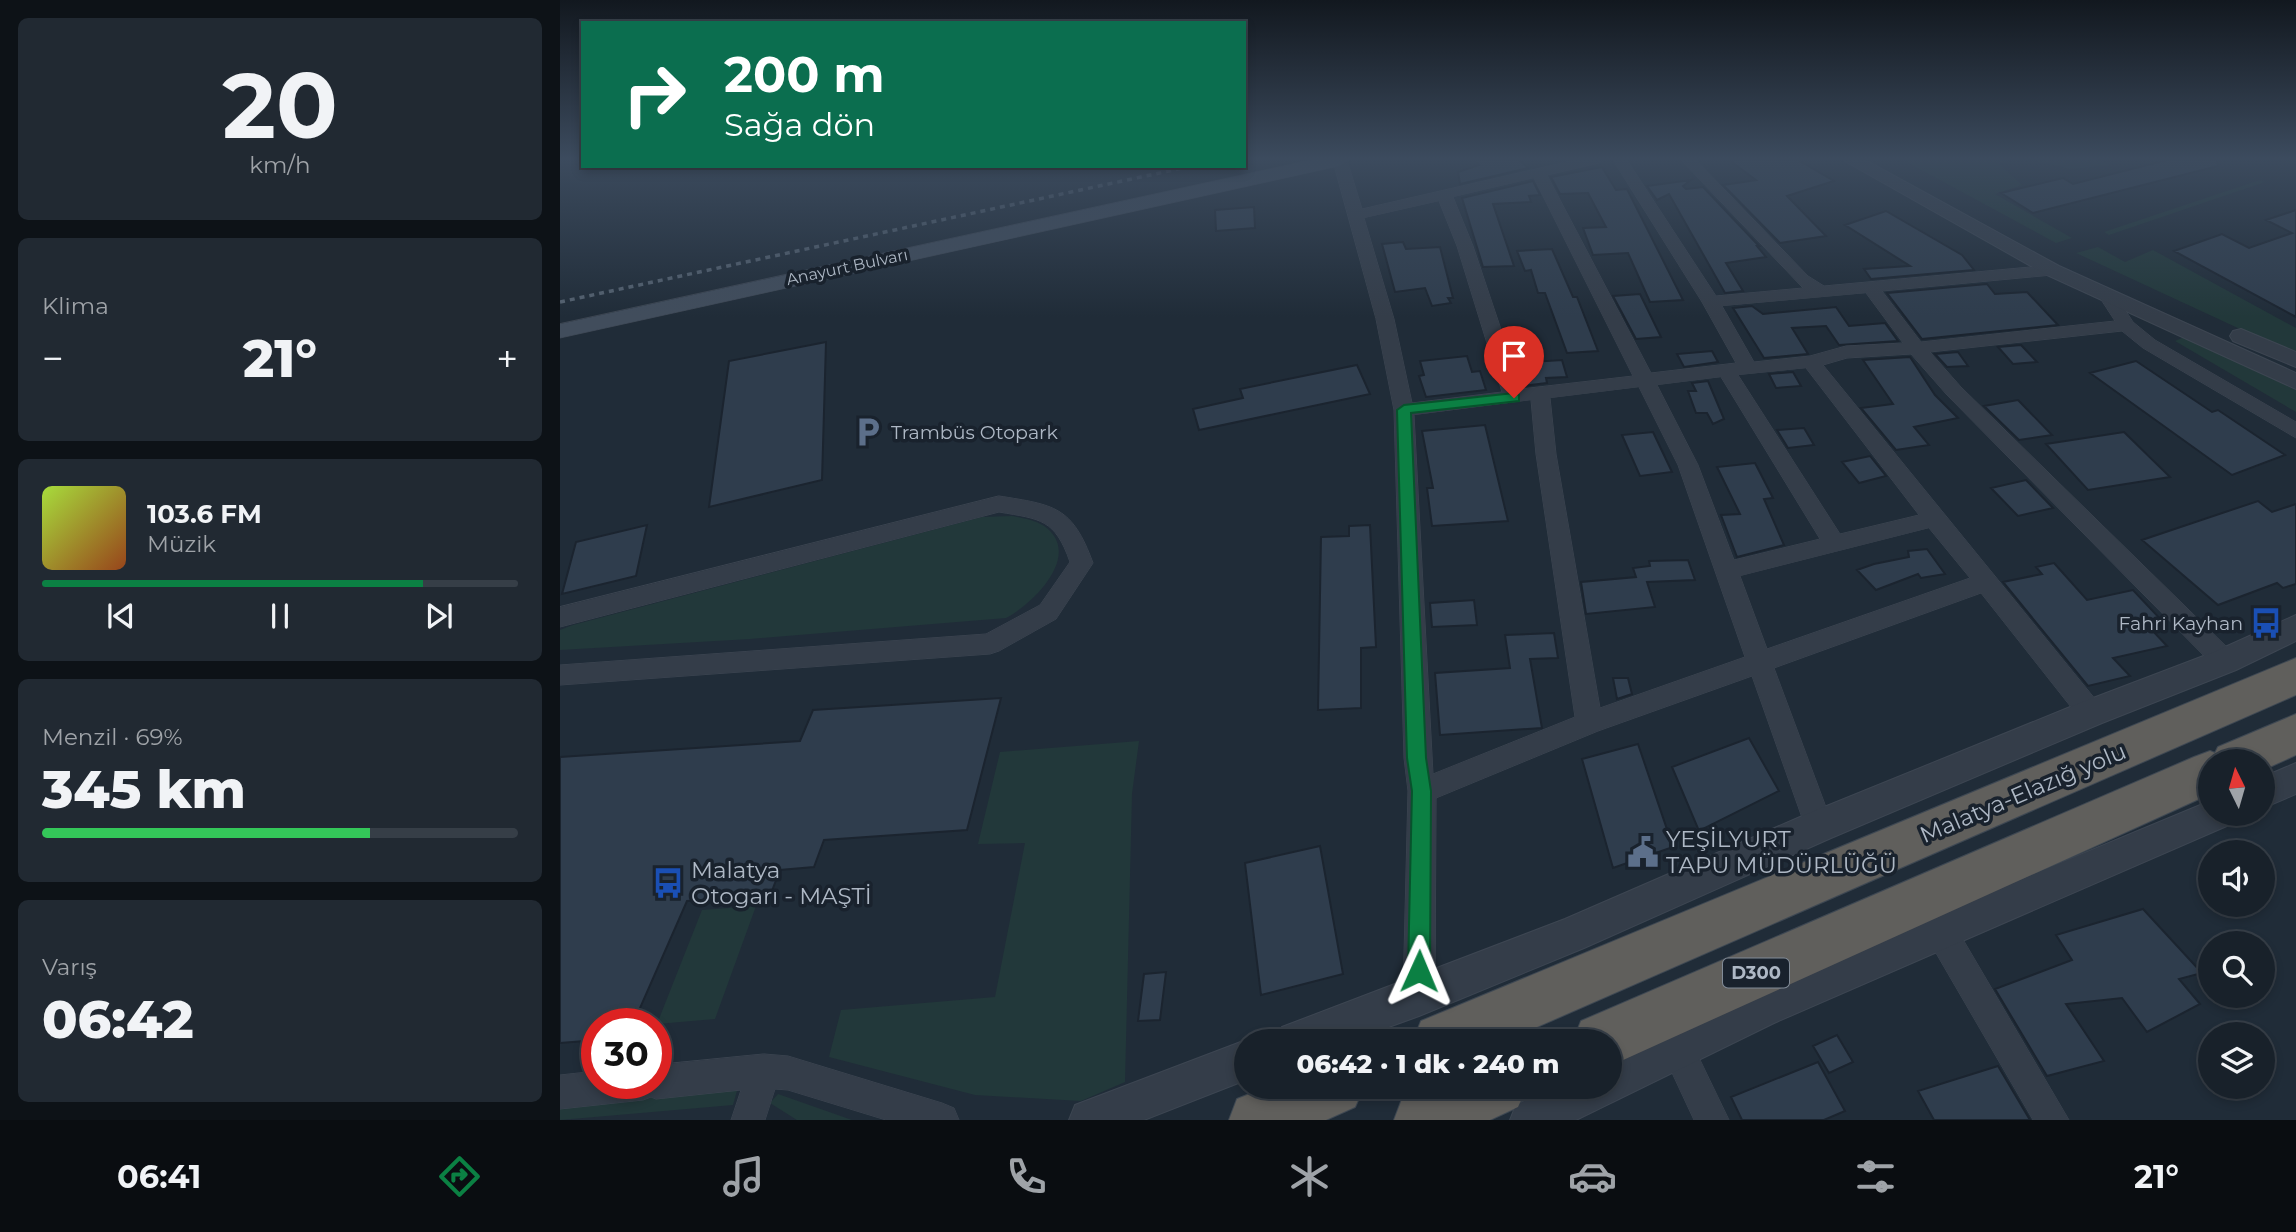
<!DOCTYPE html>
<html lang="tr">
<meta charset="utf-8">
<style>
:root{--surface:#18212a;--page:#212932;--text:#f1f3f6;--muted:#9fa3a8;--line:#363e47;--accent:#0b8043}
body{margin:0;font-family:Montserrat,sans-serif;background:var(--page);color:var(--text);height:100vh;display:flex;flex-direction:column;font-size:26px;white-space:nowrap}
*{box-sizing:border-box;margin:0}
p{font-size:23px;color:var(--muted)}
.icon{flex:none;width:38px;height:38px;fill:none;stroke:currentColor;stroke-width:2;stroke-linecap:round;stroke-linejoin:round}
.map{position:relative;flex:1;overflow:hidden}
.panel{display:flex;flex-direction:column;gap:18px;padding:18px;background:#0d1217;width:560px}
.panel>*{flex:none}
.hud{position:absolute;left:21px;top:21px;width:665px;height:147px;border-radius:0px;box-shadow:0 4px 10px #0003,0 0 0 2px var(--line);background:#0b6e4f;color:#fff;overflow:hidden}
.needle{width:46px;rotate:355deg}
.buttons{position:absolute;left:1638px;top:749px;display:grid;gap:14px}
.buttons a{display:grid;place-items:center;width:77px;height:77px;border-radius:50%;background:var(--surface);box-shadow:0 4px 10px #0003,0 0 0 2px var(--line);font-size:35px}
.speed{position:absolute;left:21px;top:1008px;display:flex;gap:14px;font-size:35px;font-weight:700;text-align:center}
.speed>*{display:grid;place-content:center;width:91px;height:91px;border-radius:50%;background:var(--surface);box-shadow:0 4px 10px #0003,0 0 0 2px var(--line);line-height:1}
.speed .limit{border:10px solid #d22;background:#fff;color:#111}
.pin{position:absolute;display:grid;place-items:center;width:60px;height:60px;color:#fff;margin:-72px -30px;border-radius:50% 50% 50% 0;rotate:-45deg;box-shadow:0 0 7px #0007}
.pin .icon{rotate:45deg}
.me{position:absolute;width:77px;margin:-38px;rotate:1deg;stroke-linejoin:round;filter:drop-shadow(0 0 5px #0008)}
.turn{display:flex;align-items:center;gap:24px;height:147px;padding:0 28px;font-size:32px}
.turn .icon{width:91px;height:91px;stroke-width:2.5}
.turn b{display:block;font-size:49px;line-height:60px}
.big{font-size:52px;font-weight:800;line-height:1.1}
.panel .widget{flex:1;display:flex;flex-direction:column;justify-content:center;gap:10px;min-width:0;padding:0 24px;border-radius:10px;background:var(--page)}
.panel .dial{align-items:center;gap:0}
.dial b{font-size:91px;line-height:1}
.song{display:flex;align-items:center;gap:21px}
.cover{width:84px;height:84px;border-radius:10px;background:linear-gradient(135deg,hsl(80 70% 55%),hsl(20 70% 35%))}
.played{height:7px;border-radius:4px;background:linear-gradient(90deg,var(--accent) 80%,var(--line) 80%)}
.keys{display:flex;justify-content:space-around;direction:ltr}
.heat{display:flex;justify-content:space-between;align-items:center;font-size:38px;direction:ltr}
.charge{height:10px;border-radius:5px;background:linear-gradient(90deg,#34c759 69%,var(--line) 0)}
.trip{position:absolute;left:674px;top:1029px;width:388px;height:70px;border-radius:35px;background:var(--surface);box-shadow:0 4px 10px #0003,0 0 0 2px var(--line);font-weight:800;line-height:70px;text-align:center}
.dock{display:flex;height:112px;justify-content:space-around;align-items:center;background:#0a0d11;color:var(--muted)}
.dock .icon{width:49px;height:49px}
.dock .selected{color:var(--accent)}
.dock b{font-size:32px;color:var(--text)}
main{display:flex;flex:1;min-height:0}
.map>svg:first-child{display:block}
.green{fill:#22383a}
.building{fill:#2f3d4d;stroke:#1b242f;stroke-width:2}
.lines{fill:none;stroke-linecap:round;stroke-linejoin:round}
.minor-casing{stroke:#3d4652;stroke-width:1}
.tertiary-casing{stroke:#3d4652;stroke-width:2}
.secondary-casing{stroke:#3d4652;stroke-width:1}
.trunk-casing{stroke:#3e4853;stroke-width:2}
.minor{fill:#343d49;fill-rule:evenodd}
.tertiary{fill:#343d49;fill-rule:evenodd}
.secondary{fill:#414d5c;fill-rule:evenodd}
.trunk{fill:#605f5c;fill-rule:evenodd}
.rail{stroke:#556270;stroke-width:3.5;stroke-dasharray:5 5;stroke-linecap:butt}
.route{fill:#0b8043;stroke:#07532c;stroke-width:2}
.labels{text-anchor:middle;dominant-baseline:central;stroke-width:7;stroke-linejoin:round;paint-order:stroke}
.far-street-label{font-size:16px;fill:#aeb8c5;stroke:#19222d}
.shield{fill:#19222d;stroke:#818b97;stroke-width:2}
.shield-label{font-size:18px;font-weight:bold;fill:#aeb8c5}
.poi-label{font-size:19px;fill:#aeb8c5;stroke:#19222d;text-anchor:start}
.near-street-label{font-size:23px;fill:#aeb8c5;stroke:#19222d}
.near-poi-label{font-size:23px;fill:#aeb8c5;stroke:#19222d;text-anchor:start}
</style>
<main>
<section class="panel">
<div class="widget dial"><b>20</b><p>km/h</p></div>
<div class="widget"><p>Klima</p>
<div class="heat"><a>−</a><b class="big">21°</b><a>+</a></div>
</div>
<div class="widget">
<div class="song"><i class="cover"></i><div><b>103.6 FM</b><p>Müzik</p></div></div>
<div class="played"></div>
<div class="keys"><svg class="icon" aria-label="previous" viewBox="0 0 24 24"><path d="M18 5L8 12l10 7zM5 5v14"/></svg><svg class="icon" aria-label="pause" viewBox="0 0 24 24"><path d="M8 5v14M16 5v14"/></svg><svg class="icon" aria-label="next" viewBox="0 0 24 24"><path d="M6 5l10 7-10 7zM19 5v14"/></svg></div>
</div>
<div class="widget"><p>Menzil · 69%</p><b class="big">345 km</b><div class="charge"></div></div>
<div class="widget"><p>Varış</p><b class="big">06:42</b></div>
</section>
<div class="map">
<svg width="1736" height="1120" viewBox="0 0 1736 1120">
<rect width="100%" height="100%" fill="#202c38"/>
<path class="green" d="M1343,160H1451L1439,164L1462,185L1435,194L1512,238L1496,243Z
M1472,160H1541L1551,165L1511,169Z
M1700,180L1705,182L1549,235L1544,232Z
M1538,247L1565,262L1593,250L1736,328V355L1516,253Z
M1624,337L1736,390V412L1615,341Z
M452,516C462,518 475,520 484,526C524,554 473,604 446,618L190,639L0,650V630L13,625L422,517Z
M579,741L572,794L565,1082L521,1101L415,1095L269,1057L281,1010L435,997L465,843L418,844L440,752Z
M196,906L155,1019L97,1024L142,910Z
M178,1087L173,1105L0,1120V1105Z
M218,1094L292,1120H237L210,1103Z"/>
<path class="building" d="M915,160H960L968,168L900,184L898,172L919,165Z
M1169,160H1238L1274,181L1227,196L1266,236L1220,243L1163,185L1196,180Z
M1607,160H1657L1658,166L1473,213L1441,193L1503,178L1513,184Z
M1042,167L1056,190L1067,189L1123,300L1090,302L1068,253L1033,255L1023,228L1046,227L1028,193L1000,194L991,177Z
M1131,180L1123,186L1126,189L1143,187L1199,246H1197L1206,257L1166,263L1183,291L1165,293L1109,194L1097,200L1087,186Z
M973,181L980,195L969,196L971,202L933,204L954,266L923,267L902,198Z
M694,207L695,228L656,231L655,210Z
M1736,210V317L1614,251L1662,234L1689,248L1732,233L1706,220Z
M1326,211L1402,255L1414,270L1311,279L1304,269L1350,266L1285,225Z
M843,242L846,249L880,247L893,298H888L891,303L872,306L865,288L835,292L822,244Z
M992,249L1013,297H1017L1038,351L1007,353L985,293H978L971,270L965,271L957,251Z
M1427,284L1435,294L1467,292L1498,325L1362,339L1327,293Z
M1080,294L1101,337L1076,339L1053,296Z
M1192,306L1203,314L1276,307L1289,326L1325,323L1338,341L1279,345L1266,326L1232,328L1248,354L1204,358L1173,308Z
M266,342L262,480L149,507L169,361Z
M1461,345L1477,362L1453,364L1438,347Z
M1152,351L1158,362L1124,367L1117,354Z
M1398,352L1408,366L1387,367L1375,354Z
M907,356L912,372L920,371L926,390L866,397L859,376L864,375L860,361Z
M1350,357L1375,395L1398,418L1354,427L1369,445L1336,450L1301,408L1333,404L1303,360Z
M1002,360L1007,377L986,378L987,383L963,386L957,363Z
M1576,361L1652,412L1658,410L1725,455L1672,475L1530,373Z
M797,365L810,394L639,430L633,409L683,398L680,389Z
M1233,372L1241,386L1216,388L1209,374Z
M1148,381L1164,419L1153,424L1147,413H1136L1128,391H1136L1132,383Z
M1458,400L1492,435L1459,440L1424,406Z
M925,425L948,521L872,526L867,488H873L862,431Z
M1244,428L1254,445L1228,448L1217,430Z
M1093,432L1112,472L1080,476L1062,435Z
M1564,432L1610,477L1528,490L1486,444Z
M1310,456L1326,476L1299,483L1282,462Z
M1195,463L1213,498L1204,499L1224,545L1177,557L1161,515L1180,514L1157,467Z
M1466,480L1493,508L1458,516L1431,488Z
M1698,501L1712,512L1736,504V584L1723,588L1717,583L1658,605L1582,540Z
M87,525L76,576L2,594L16,542Z
M810,525L816,647L801,648V708L758,710L761,537L789,536V526Z
M1367,549L1385,574L1361,578L1358,574L1316,590L1297,570L1314,564L1349,557L1348,551Z
M1128,560L1135,580L1087,582L1095,607L1026,614L1021,582L1076,577L1073,568L1090,566L1089,561Z
M1494,563L1527,600L1573,590L1605,624L1589,627L1607,646L1553,658L1570,676L1528,686L1443,582L1482,574L1476,567Z
M914,600L917,625L872,627L870,603Z
M994,633L998,658L970,659L982,728L880,735L875,673L950,668L945,635Z
M1053,678H1068L1072,694L1057,699Z
M441,698L407,830L264,840L254,867L220,870L210,896L127,901L73,1024H37V1040L0,1043V757L240,741L253,710Z
M1189,738L1219,791L1139,831L1112,767Z
M1078,744L1113,847L1053,868L1022,759Z
M760,846L783,974L701,995L685,863Z
M1583,909L1642,973L1619,979L1640,1004L1587,1032L1562,998L1506,1004L1544,1061L1487,1076L1435,989L1512,960L1496,935Z
M606,972L600,1020L578,1021L584,974Z
M1277,1035L1293,1062L1269,1073L1253,1046Z
M1258,1062L1285,1111L1264,1120H1182L1171,1097Z
M1438,1066L1470,1120H1374L1358,1091Z"/>
<g class="lines">
<defs>
<path id="minor" d="M773,160H787L802,209L1015,160H1041L1039,163L987,175L1091,373L1176,363L1142,302L1053,160H1067L1156,296L1243,288L1121,160H1136L1248,276L1264,286L1492,265L1500,270L1492,275L1322,291L1361,342L1555,321L1540,298L1543,294H1555L1573,322L1595,340L1736,422V438L1583,348L1562,331L1370,352L1401,387L1674,654L1677,661L1674,668L1665,671L1656,668L1387,395L1351,354L1287,358L1263,365L1540,705L1544,713L1540,721L1531,724L1522,721L1421,593L1214,668L1273,826L1269,835L1259,839L1249,835L1245,826L1192,676L1038,731L876,798L875,996L870,1007L859,1012L848,1007L843,996L848,791L844,758L834,410L816,319ZM974,178L1073,376L961,389L913,246L893,197ZM879,201L897,246L942,392L852,403L834,319L804,218ZM1306,293L1343,343L1286,346L1250,356L1194,362L1162,306ZM1246,368L1359,515L1280,534L1178,375ZM1161,377L1260,539L1174,560L1138,465L1097,385ZM1079,387L1118,465L1185,657L1040,708L996,454L990,398ZM971,400L976,454L1015,717L873,774L854,415ZM1369,528L1410,578L1207,649L1180,576Z
M439,496C495,505 512,506 533,563L496,619L439,651L430,654L0,685V665L426,634L480,605L510,562C495,519 481,519 439,512L0,627V607Z
M1380,915L1391,919L1509,1120H1473L1369,941L1365,930L1369,919Z
M1116,1031L1128,1035L1169,1120H1134L1100,1047L1104,1035Z
M204,1054L228,1056L382,1103L394,1108L399,1120H326L228,1090L215,1089L205,1120H171L181,1090L96,1099L91,1097L83,1100L0,1109V1075L37,1071V1083H96V1065Z"/>
<path id="tertiary" d="M1283,160H1305L1499,266L1736,373V389L1485,274Z
M1681,329L1736,352V367L1673,341L1670,336L1673,331Z
M1736,615V641L1676,670L1542,723L1271,838L1024,948L859,1016L790,1041H716L722,1027L1005,919L1247,814L1520,703L1654,652Z
M1736,763V794L1703,808V777Z
M1650,801V814H1674L1669,825L1214,1023L1016,1120H950L956,1105L993,1087H1050V1058L1262,962Z
M686,1040L690,1041H686V1080L584,1120H509L515,1105Z"/>
<path id="secondary" d="M751,160H789L779,166L0,338V324Z"/>
<path id="trunk" d="M1736,658V695L945,1041H853L861,1021Z
M1736,714V755L1703,770V761H1650V794L1061,1061L1050,1065V1041H1013L1021,1021L1634,757L1650,751L1655,753L1658,747Z
M707,1087H804L795,1107L766,1120H669L677,1099Z
M872,1087H967L958,1107L930,1120H834L842,1099Z"/>
</defs>
<use href="#minor" class="minor-casing"/>
<use href="#tertiary" class="tertiary-casing"/>
<use href="#secondary" class="secondary-casing"/>
<use href="#trunk" class="trunk-casing"/>
<use href="#minor" class="minor"/>
<use href="#tertiary" class="tertiary"/>
<use href="#secondary" class="secondary"/>
<use href="#trunk" class="trunk"/>
<path class="rail" d="M0,302L632,166"/>
</g>
<linearGradient id="sky" x2="0" y2="1"><stop stop-color="#12181f"/><stop offset="0.5" stop-color="#3c4b5e"/><stop offset="1" stop-color="#3c4b5e" stop-opacity="0"/></linearGradient>
<rect width="1736" height="317" fill="url(#sky)"/>
<path class="route" d="M954,393L959,395V401L851,413L866,758L871,791L870,971L867,978L859,982L851,978L848,971L852,791L847,758L837,410L844,405Z"/>
<defs>
<symbol id="parking-bare" viewBox="-9 -9 18 18"><path d="M-3.5-5.5H1a3.5 3.5 0 0 1 0 7H-1V5.5H-3.5ZM-1-3.4V-.6H.8a1.4 1.4 0 0 0 0-2.8Z" fill="#5c6f8a" stroke="#19222d" stroke-width="2.5" paint-order="stroke"/></symbol>
<symbol id="bus-bare" viewBox="-9 -9 18 18"><path d="M-5-6H5V4H4V6H2V4H-2V6H-4V4H-5ZM-3.5-4V0h7V-4ZM-3.5 1.2v1.5H-2V1.2ZM2 1.2v1.5H3.5V1.2Z" fill="#1a4fb4" stroke="#19222d" stroke-width="2.5" paint-order="stroke"/></symbol>
<symbol id="civic-bare" viewBox="-9 -9 18 18"><path d="M-.6-6.5H3V-4.5H.6V-3L4-1V1h2V6H-6V1h2V-1L-.6-3ZM-1.2 2.5V6h2.4V2.5Z" fill="#5c6f8a" stroke="#19222d" stroke-width="2.5" paint-order="stroke"/></symbol>
</defs>
<g fill-rule="evenodd">
<use href="#parking-bare" x="286" y="410" width="44" height="44"/>
<use href="#bus-bare" x="1684" y="601" width="44" height="44"/>
<use href="#civic-bare" x="1061" y="830" width="44" height="44"/>
<use href="#bus-bare" x="86" y="861" width="44" height="44"/>
</g>
<g class="labels">
<g class="far-street-label">
<text transform="translate(287 267) rotate(-12)">Anayurt Bulvarı</text>
</g>
<rect class="shield" x="1163" y="958.5" width="66" height="29" rx="5"/>
<g class="shield-label">
<text x="1196" y="973">D300</text>
</g>
<g class="poi-label">
<text x="331" y="432">Trambüs Otopark</text>
<text x="1683" y="623" text-anchor="end">Fahri Kayhan</text>
</g>
<g class="near-street-label">
<text transform="translate(1463 793) rotate(-23)">Malatya-Elazığ yolu</text>
</g>
<g class="near-poi-label">
<text x="1106" y="839">YEŞİLYURT<tspan x="1106" dy="26">TAPU MÜDÜRLÜĞÜ</tspan></text>
<text x="131" y="870">Malatya<tspan x="131" dy="26">Otogarı - MAŞTİ</tspan></text>
</g>
</g>
</svg>
<div class="buttons">
<a><svg class="needle" viewBox="-14 -14 28 28"><path d="M0-13l5 13h-10z" fill="#e53935"/><path d="M0 13l5-13h-10z" fill="#9fa3a8"/></svg></a>
<a><svg class="icon" aria-label="sound" viewBox="0 0 24 24"><path d="M4 9h4l5-4v14l-5-4H4zM17 9q2 3 0 6"/></svg></a>
<a><svg class="icon" aria-label="search" viewBox="0 0 24 24"><circle cx="10" cy="10" r="6"/><path d="M15 15l6 6"/></svg></a>
<a><svg class="icon" aria-label="layers" viewBox="0 0 24 24"><path d="M12 4l9 5-9 5-9-5zM3 14l9 5 9-5"/></svg></a>
</div>
<div class="speed"><div class="limit">30</div></div>
<div class="pin" style="left:954px;top:398px;background:#d93025"><svg class="icon" aria-label="arrive" viewBox="0 0 24 24"><path d="M6 21V4h12l-3 4 3 4H6"/></svg></div>
<svg class="me" style="left:859px;top:971px" viewBox="-20 -20 40 40"><path d="M0-17L14 15 0 8-14 15z" fill="#0b8043" stroke="#fff" stroke-width="4"/></svg>
<div class="trip">06:42 · 1 dk · 240 m</div>
<div class="hud">
<div class="turn"><svg class="icon" aria-label="right" viewBox="0 0 24 24"><path d="M7 20v-9h11M14 6l5 5-5 5"/></svg><div><b>200 m</b>Sağa dön</div></div>
</div>
</div>
</main>
<nav class="dock">
<b>06:41</b>
<svg class="icon selected" aria-label="directions" viewBox="0 0 24 24"><path d="M12 3l9 9-9 9-9-9zM9 14v-3h6M13 9l2 2-2 2"/></svg>
<svg class="icon" aria-label="music" viewBox="0 0 24 24"><path d="M9 18V5l10-2v13"/><circle cx="6" cy="18" r="3"/><circle cx="16" cy="16" r="3"/></svg>
<svg class="icon" aria-label="phone" viewBox="0 0 24 24"><path d="M5 4h4l2 5-3 2q2 4 5 5l2-3 5 2v4C11 20 4 13 5 4z"/></svg>
<svg class="icon" aria-label="climate" viewBox="0 0 24 24"><path d="M12 3v18M4 7l16 10M4 17L20 7"/></svg>
<svg class="icon" aria-label="car" viewBox="0 0 24 24"><path d="M5 17H2v-5l4-1 3-4h7l3 4 3 1v5h-3M9 17h6M6 11h13"/><circle cx="7" cy="17" r="2"/><circle cx="17" cy="17" r="2"/></svg>
<svg class="icon" aria-label="filters" viewBox="0 0 24 24"><path d="M4 7h16M4 17h16"/><circle cx="9" cy="7" r="2"/><circle cx="15" cy="17" r="2"/></svg>
<b>21°</b>
</nav>
